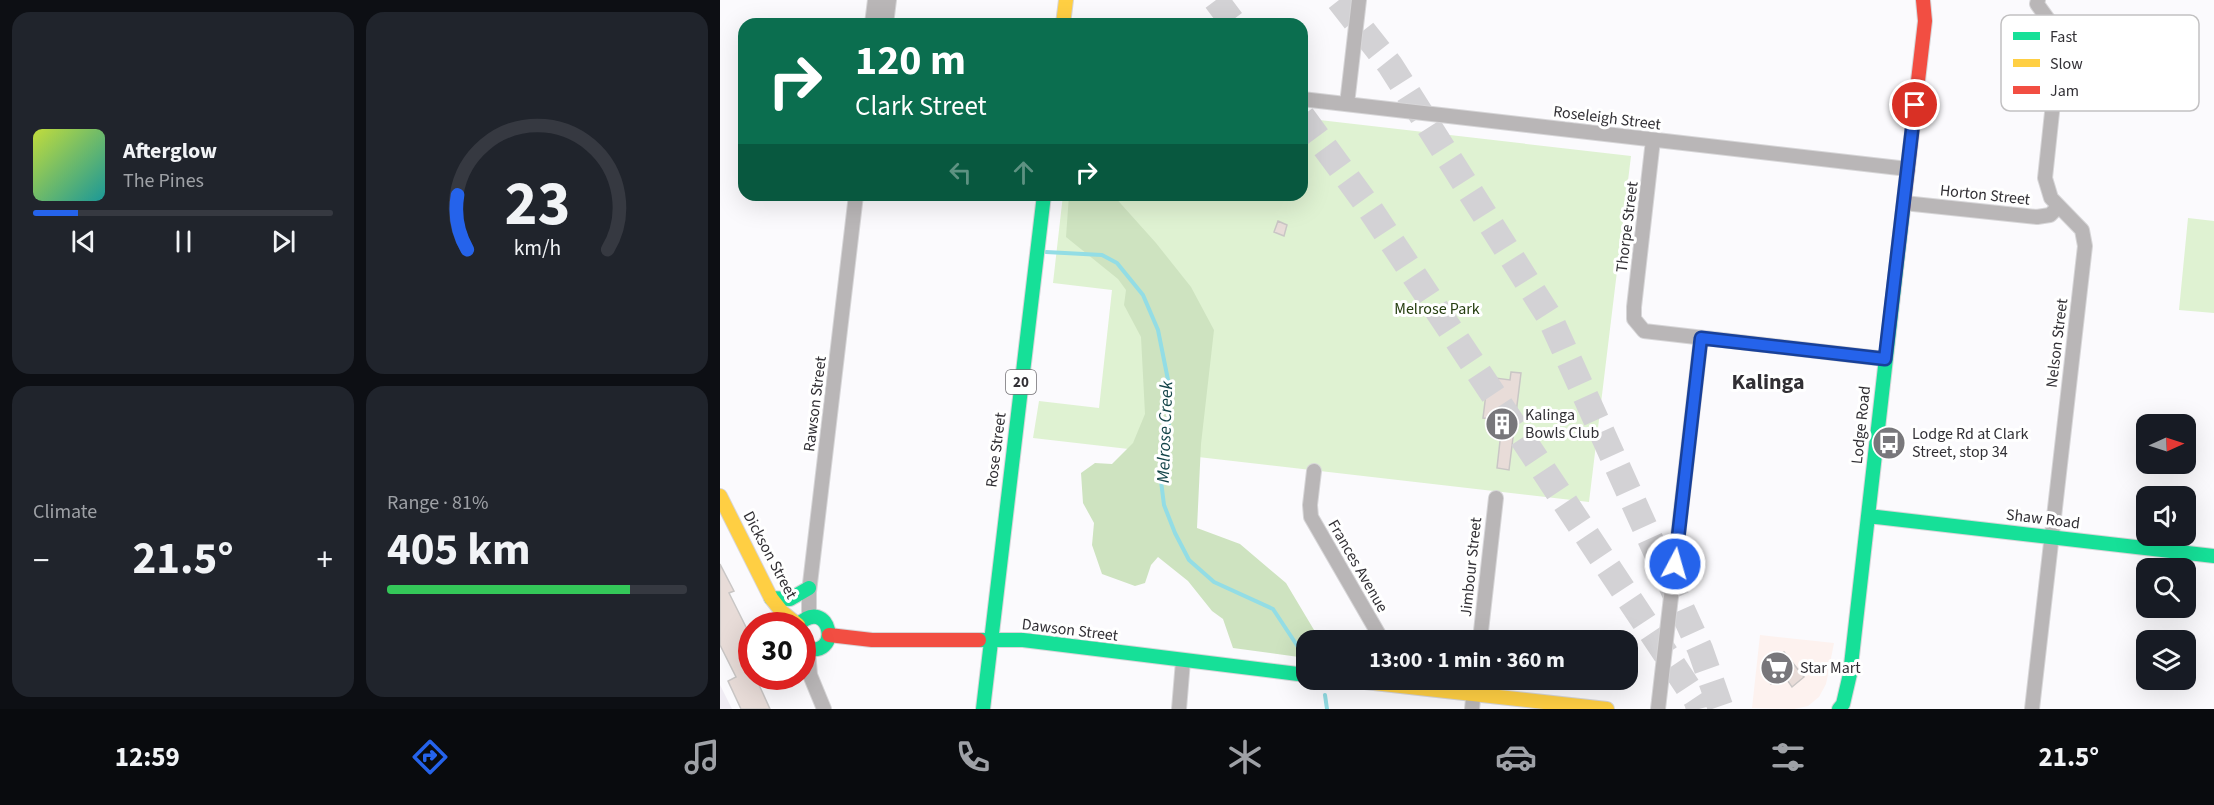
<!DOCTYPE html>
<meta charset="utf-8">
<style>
:root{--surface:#171b24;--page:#20242c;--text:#f1f3f6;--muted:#9ea1a6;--line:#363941;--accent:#2563eb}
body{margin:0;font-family:"Source Sans 3",sans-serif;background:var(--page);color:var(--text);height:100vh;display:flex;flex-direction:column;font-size:22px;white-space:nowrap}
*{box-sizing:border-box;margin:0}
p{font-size:20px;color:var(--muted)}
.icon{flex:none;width:33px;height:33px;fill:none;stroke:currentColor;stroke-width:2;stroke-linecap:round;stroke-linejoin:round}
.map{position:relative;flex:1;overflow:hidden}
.side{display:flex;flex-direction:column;gap:12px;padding:12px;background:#0d0f14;width:720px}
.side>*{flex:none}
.top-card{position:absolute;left:18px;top:18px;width:570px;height:183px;border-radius:18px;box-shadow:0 6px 24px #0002;background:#0b6e4f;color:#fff;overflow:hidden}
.needle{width:39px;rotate:87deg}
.buttons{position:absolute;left:1416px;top:414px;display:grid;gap:12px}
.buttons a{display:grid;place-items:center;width:60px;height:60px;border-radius:12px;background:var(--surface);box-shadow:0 6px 24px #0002;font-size:30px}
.speed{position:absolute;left:18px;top:612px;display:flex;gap:12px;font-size:30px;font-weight:700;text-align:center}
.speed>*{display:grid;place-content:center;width:78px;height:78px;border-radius:50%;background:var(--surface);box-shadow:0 6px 24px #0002;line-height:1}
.speed .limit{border:9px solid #d22;background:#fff;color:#111}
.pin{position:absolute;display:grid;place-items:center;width:51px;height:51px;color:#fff;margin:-26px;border:3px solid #fff;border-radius:50%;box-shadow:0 2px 6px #0007}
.me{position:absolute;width:66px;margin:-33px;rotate:6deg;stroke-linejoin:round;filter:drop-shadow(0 0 4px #0008)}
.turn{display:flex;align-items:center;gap:21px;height:126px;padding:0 18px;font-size:27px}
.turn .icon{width:78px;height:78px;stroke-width:2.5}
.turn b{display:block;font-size:42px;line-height:51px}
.lanes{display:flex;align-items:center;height:57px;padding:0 18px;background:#0003;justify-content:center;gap:30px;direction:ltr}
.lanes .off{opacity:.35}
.big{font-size:45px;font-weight:700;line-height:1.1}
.side .card{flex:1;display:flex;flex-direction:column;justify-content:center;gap:9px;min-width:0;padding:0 21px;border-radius:18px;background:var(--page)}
.side .dial{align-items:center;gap:0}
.dial svg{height:156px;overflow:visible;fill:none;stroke:var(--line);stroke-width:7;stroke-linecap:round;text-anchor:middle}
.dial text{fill:var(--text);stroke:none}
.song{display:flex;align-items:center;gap:18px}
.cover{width:72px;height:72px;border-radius:9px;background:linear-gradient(135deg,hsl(70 70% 55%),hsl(180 70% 35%))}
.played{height:6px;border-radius:3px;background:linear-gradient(90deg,var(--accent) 15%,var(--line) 15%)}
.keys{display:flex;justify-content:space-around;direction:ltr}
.heat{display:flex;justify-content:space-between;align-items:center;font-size:33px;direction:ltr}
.charge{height:9px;border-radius:4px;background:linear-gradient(90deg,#34c759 81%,var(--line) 0)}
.side .tiles{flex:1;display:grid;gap:12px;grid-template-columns:repeat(2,1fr)}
.trip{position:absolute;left:576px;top:630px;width:342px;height:60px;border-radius:18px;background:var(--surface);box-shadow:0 6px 24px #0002;font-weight:700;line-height:60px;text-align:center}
.menu{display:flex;height:96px;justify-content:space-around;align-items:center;background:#090b0e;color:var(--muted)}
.menu .icon{width:42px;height:42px}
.menu .on{color:var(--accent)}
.menu b{font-size:27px;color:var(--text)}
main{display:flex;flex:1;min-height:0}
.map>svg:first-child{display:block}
.commercial{fill:#fdf2ef}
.built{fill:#f0ecf4}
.green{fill:#dff2d2}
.forest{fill:#cee3c0}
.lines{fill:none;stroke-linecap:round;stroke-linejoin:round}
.stream{stroke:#93dde5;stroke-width:4}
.building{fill:#e8dcd8;stroke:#c9c6c5;stroke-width:1.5}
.highway-tunnel{stroke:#d3d2d5;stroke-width:26;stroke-dasharray:26 13;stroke-linecap:butt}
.street-casing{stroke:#d7d6d8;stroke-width:16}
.fast-casing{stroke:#d7d6d8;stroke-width:16}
.slow-casing{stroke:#d7d6d8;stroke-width:16}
.jam-casing{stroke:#d7d6d8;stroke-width:16}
.street{stroke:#b9b6b7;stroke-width:14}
.fast{stroke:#16e098;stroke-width:14}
.slow{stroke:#ffcf43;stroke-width:14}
.jam{stroke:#f24e42;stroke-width:14}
.route-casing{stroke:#184099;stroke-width:15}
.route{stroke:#2563eb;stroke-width:10}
.labels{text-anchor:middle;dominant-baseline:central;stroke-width:6;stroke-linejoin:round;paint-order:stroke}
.shield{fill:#fff;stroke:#706e72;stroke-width:1.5}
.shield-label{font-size:15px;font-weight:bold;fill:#323035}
.street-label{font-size:16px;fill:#323035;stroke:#fff}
.park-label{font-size:16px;fill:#253d0f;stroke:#fff}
.poi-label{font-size:16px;fill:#323035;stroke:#fff;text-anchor:start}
.water-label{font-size:18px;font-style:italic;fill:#134448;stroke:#fff}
.district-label{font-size:22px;font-weight:bold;fill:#323035;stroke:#fff}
.key{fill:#fff;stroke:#c2c1c2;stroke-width:1.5}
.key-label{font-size:16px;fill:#323035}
</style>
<main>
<section class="side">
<div class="tiles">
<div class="card">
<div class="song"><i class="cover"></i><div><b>Afterglow</b><p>The Pines</p></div></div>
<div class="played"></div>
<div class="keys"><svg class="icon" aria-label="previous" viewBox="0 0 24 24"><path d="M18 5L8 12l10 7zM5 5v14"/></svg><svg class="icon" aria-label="pause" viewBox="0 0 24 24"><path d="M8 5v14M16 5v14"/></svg><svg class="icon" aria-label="next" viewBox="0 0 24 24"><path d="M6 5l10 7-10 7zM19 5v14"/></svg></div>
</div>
<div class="card dial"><svg viewBox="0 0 100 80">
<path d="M14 69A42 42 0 1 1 86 69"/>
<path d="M14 69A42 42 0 0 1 9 41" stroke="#2563eb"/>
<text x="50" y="56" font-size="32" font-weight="700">23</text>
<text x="50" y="72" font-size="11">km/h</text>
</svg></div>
<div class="card"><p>Climate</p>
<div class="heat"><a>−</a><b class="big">21.5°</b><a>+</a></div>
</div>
<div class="card"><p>Range · 81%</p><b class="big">405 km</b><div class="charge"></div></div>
</div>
</section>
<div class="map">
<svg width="1494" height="709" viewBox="0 0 1494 709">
<rect width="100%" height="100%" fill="#fbfafd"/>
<path class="commercial" d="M1040,635L1114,643L1106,684L1099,697L1088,706L1074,709L1032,708Z"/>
<path class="built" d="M0,685L12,709H0Z"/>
<path class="green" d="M582,118L911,156L869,502L313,438L319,401L379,408L392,290L333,283L343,195H582Z
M1468,218L1494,221V313L1459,310Z"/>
<path class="forest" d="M349,195H393L436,243L471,287L494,330L481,444L477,528L520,544L566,583L600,640H586V658L513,648L503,619L492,611L468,581L438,557L431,565L425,583L415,586L382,574L372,545L374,523L363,503L361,473L375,463L392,464L413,443L425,414L421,337L404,305L406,290L398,279L346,237Z"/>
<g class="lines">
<path class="stream" d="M326,252L382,255L397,263L423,295L438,330L448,380L449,439L441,481L444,505L455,533L469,560L494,582L553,609L586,659
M605,695L607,709"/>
</g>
<path class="building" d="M558,221L567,225L564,236L554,232Z
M791,372L801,373L789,470L777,468L781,432L770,430L771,419L763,418L768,377L790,380Z
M0,564L14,591L9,593L28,631L32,629V676H35L50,709H21L8,681L16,677L0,645Z
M1064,652L1084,677L1072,687L1063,674L1051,684L1041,671Z"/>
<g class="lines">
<path class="highway-tunnel" d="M496,0L514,24
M619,0L670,65L830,318L980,649L1001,709
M582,116L648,206L977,701L979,709"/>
<defs>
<path id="street" d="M152,24L155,0
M166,24L169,0
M582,99L1188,169
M627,104L639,0
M933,140L914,307V319L924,331L1165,359
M1184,203L1317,217L1330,215L1338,207
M594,471L590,505L591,517L662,640
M89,616V592L136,195
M760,640L776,498
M88,650L90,675L104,709
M459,709L463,661
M752,709L755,680
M938,709L981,338
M1312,709L1365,246L1362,230L1331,198L1325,178L1339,47L1335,29L1317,4L1318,0"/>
<path id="fast" d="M1148,516L1494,556
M51,598L70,599L89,588
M77,626C110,592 125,663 82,647
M259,640H303L586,675
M263,709L324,195
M1119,709L1123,704L1130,674L1183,209"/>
<path id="slow" d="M343,24L346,0
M0,496L51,598L62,612L78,625
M627,680L887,709"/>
<path id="jam" d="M1183,209L1205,21L1203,0
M109,635L152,640H259"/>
</defs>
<use href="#street" class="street-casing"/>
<use href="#fast" class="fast-casing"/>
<use href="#slow" class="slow-casing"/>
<use href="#jam" class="jam-casing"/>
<use href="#street" class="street"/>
<use href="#fast" class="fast"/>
<use href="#slow" class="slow"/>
<use href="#jam" class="jam"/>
</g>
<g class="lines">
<defs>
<path id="route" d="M955,564L981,338L1165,359L1195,105"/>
</defs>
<use href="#route" class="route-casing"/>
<use href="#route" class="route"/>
</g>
<defs>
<symbol id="building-disc" viewBox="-11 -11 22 22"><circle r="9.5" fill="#78777b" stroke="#fff"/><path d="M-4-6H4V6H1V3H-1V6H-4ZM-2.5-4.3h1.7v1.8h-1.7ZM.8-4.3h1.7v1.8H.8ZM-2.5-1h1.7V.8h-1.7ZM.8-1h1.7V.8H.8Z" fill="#fff"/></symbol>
<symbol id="bus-disc" viewBox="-11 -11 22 22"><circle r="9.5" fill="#78777b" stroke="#fff"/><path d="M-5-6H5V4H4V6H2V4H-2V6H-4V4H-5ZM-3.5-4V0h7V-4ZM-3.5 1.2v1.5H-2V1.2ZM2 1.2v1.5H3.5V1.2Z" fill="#fff"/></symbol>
<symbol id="supermarket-disc" viewBox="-11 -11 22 22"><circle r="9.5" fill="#78777b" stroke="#fff"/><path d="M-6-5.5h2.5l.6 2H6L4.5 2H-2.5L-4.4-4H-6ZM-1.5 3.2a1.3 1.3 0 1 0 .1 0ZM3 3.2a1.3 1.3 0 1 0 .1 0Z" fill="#fff"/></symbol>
</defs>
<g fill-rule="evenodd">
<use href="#building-disc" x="763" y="405" width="38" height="38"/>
<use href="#bus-disc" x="1150" y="424" width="38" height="38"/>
<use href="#supermarket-disc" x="1038" y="649" width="38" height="38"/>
</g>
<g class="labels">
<rect class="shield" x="286" y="370" width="30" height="24" rx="4.5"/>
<g class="shield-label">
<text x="301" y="382">20</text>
</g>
<g class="street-label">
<text transform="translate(887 118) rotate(7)">Roseleigh Street</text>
<text transform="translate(1265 195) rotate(6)">Horton Street</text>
<text transform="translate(907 227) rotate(-83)">Thorpe Street</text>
<text transform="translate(1337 343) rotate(-83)">Nelson Street</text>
<text transform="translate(95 404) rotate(-83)">Rawson Street</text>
<text transform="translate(1141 425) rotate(-84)">Lodge Road</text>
<text transform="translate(276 450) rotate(-83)">Rose Street</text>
<text transform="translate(1323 519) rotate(7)">Shaw Road</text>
<text transform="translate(50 555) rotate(62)">Dickson Street</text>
<text transform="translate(638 566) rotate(60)">Frances Avenue</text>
<text transform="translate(751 567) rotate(-84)">Jimbour Street</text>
<text transform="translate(350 630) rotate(7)">Dawson Street</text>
</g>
<g class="park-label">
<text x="717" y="309">Melrose Park</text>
</g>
<g class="poi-label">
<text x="805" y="415">Kalinga<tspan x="805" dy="18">Bowls Club</tspan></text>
<text x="1192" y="434">Lodge Rd at Clark<tspan x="1192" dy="18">Street, stop 34</tspan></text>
<text x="1080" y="668">Star Mart</text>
</g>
<g class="water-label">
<text transform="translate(445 432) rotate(-88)">Melrose Creek</text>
</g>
<g class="district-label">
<text x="1048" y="382">Kalinga</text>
</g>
</g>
<rect x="1281" y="15" width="198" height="96" rx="9" class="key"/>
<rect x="1293" y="32" width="27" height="8" fill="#16e098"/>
<rect x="1293" y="59" width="27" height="8" fill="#ffcf43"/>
<rect x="1293" y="86" width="27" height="8" fill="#f24e42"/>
<g class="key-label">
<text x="1330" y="42">Fast</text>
<text x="1330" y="69">Slow</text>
<text x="1330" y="96">Jam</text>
</g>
</svg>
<div class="buttons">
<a><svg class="needle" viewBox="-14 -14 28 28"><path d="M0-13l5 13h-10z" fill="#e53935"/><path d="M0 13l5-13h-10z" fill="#9ea1a6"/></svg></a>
<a><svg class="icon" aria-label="sound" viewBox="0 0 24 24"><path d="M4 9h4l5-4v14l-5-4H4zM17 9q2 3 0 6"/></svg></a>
<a><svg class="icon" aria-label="search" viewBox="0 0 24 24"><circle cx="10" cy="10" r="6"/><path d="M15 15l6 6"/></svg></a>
<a><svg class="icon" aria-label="layers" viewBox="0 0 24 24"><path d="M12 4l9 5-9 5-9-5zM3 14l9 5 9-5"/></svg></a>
</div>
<div class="speed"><div class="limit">30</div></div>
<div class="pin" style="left:1195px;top:105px;background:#d93025"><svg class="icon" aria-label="arrive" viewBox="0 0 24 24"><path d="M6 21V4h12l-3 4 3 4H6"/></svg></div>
<svg class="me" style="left:955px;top:564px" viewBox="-20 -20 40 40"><circle r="17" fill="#2563eb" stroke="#fff" stroke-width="3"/><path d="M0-11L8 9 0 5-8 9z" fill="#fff"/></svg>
<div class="trip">13:00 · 1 min · 360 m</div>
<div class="top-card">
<div class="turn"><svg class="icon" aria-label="right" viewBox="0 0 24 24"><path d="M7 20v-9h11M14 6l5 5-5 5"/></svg><div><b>120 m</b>Clark Street</div></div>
<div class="lanes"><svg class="icon off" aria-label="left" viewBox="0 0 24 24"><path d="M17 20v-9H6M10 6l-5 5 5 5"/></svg><svg class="icon off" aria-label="ahead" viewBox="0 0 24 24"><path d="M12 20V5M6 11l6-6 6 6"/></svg><svg class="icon" aria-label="right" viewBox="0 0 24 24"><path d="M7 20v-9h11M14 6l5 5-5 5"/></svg></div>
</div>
</div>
</main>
<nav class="menu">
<b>12:59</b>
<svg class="icon on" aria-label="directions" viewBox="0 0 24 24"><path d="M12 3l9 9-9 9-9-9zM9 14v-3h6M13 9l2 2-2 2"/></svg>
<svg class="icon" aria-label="music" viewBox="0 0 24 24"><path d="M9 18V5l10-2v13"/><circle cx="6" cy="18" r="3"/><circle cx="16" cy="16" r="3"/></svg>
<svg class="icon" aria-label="phone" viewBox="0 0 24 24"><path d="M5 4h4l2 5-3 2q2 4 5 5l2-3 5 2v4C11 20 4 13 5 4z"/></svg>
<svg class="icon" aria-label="climate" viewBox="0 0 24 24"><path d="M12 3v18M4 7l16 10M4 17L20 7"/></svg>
<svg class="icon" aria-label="car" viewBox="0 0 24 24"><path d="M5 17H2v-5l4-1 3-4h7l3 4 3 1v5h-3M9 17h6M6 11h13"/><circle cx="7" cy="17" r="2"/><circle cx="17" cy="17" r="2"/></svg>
<svg class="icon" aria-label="filters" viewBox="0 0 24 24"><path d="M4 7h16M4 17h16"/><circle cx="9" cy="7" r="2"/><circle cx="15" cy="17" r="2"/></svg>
<b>21.5°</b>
</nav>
